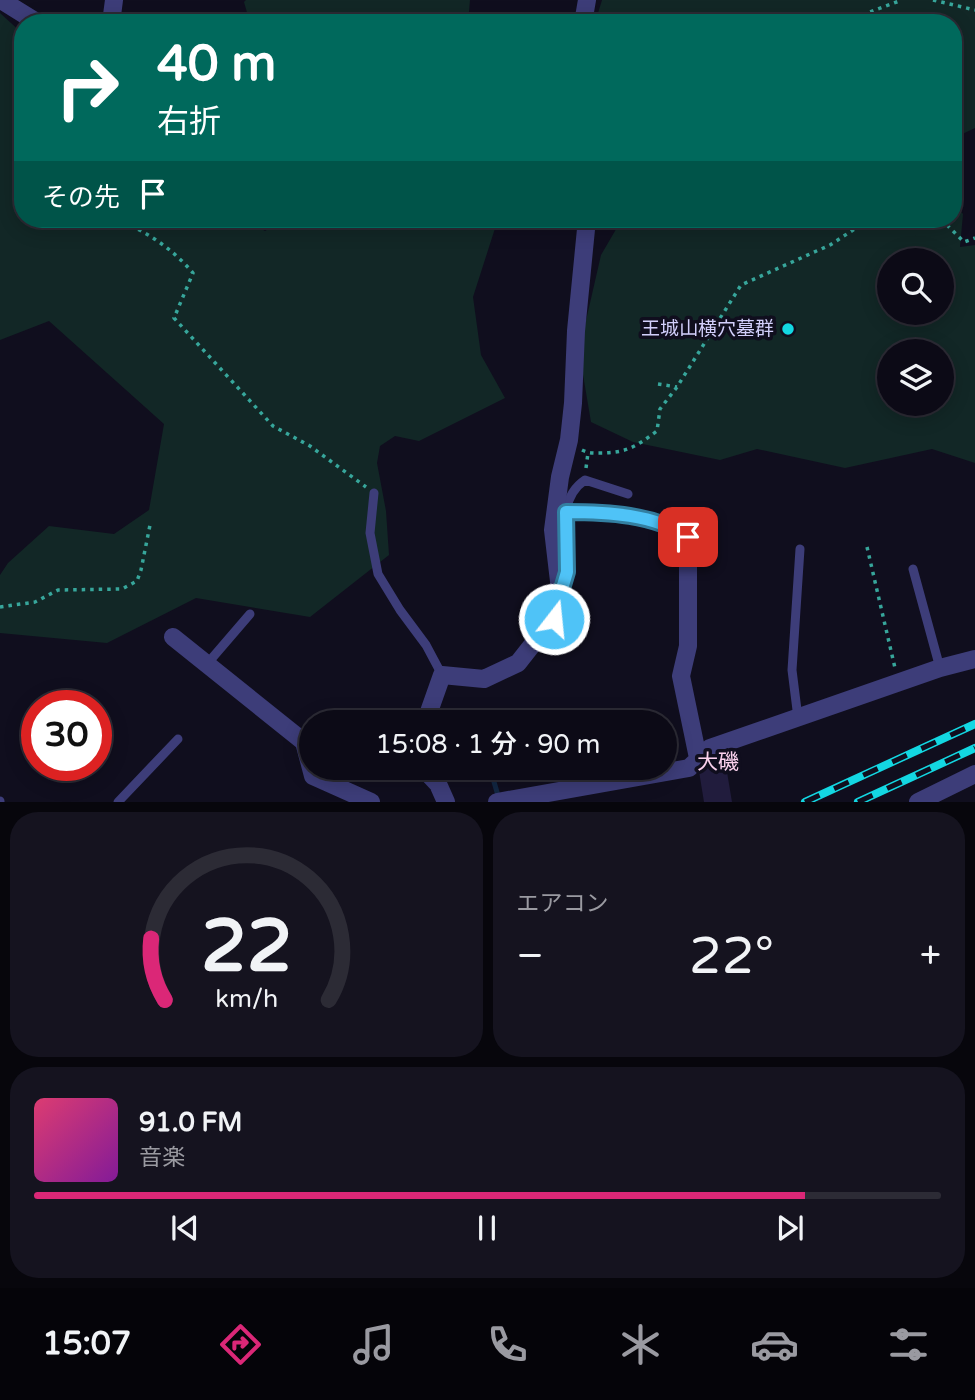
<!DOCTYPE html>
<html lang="ja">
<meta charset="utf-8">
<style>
:root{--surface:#0c0a16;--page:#15131f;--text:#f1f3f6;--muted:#9a9aa1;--line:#2c2b35;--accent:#db2777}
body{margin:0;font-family:"Varela Round","Noto Sans JP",sans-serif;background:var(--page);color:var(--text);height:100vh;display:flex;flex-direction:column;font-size:26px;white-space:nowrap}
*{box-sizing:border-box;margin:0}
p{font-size:23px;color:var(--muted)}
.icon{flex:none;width:38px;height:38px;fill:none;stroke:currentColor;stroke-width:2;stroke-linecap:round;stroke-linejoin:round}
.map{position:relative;height:802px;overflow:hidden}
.sheet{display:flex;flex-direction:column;gap:10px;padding:10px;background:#07060c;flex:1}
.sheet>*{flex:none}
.top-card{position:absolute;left:14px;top:14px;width:948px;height:214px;border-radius:28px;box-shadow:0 4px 18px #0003,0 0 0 2px var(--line);background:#00695c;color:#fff;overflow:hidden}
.fabs{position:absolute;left:877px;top:248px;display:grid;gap:14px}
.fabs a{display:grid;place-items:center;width:77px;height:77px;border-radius:50%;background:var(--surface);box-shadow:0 4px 18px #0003,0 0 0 2px var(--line);font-size:35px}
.speed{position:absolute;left:21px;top:690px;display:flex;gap:14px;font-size:35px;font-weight:700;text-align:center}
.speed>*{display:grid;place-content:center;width:91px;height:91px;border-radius:50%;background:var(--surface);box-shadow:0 4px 18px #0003,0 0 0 2px var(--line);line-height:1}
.speed .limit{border:10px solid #d22;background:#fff;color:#111}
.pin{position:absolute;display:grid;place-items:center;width:60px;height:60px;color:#fff;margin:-30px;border-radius:14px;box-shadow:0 4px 10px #0006}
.me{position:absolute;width:77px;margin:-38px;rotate:16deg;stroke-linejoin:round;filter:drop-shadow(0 0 5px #0008)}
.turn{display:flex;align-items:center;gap:24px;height:147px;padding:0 28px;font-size:32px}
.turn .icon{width:91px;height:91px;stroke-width:2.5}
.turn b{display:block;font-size:49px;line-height:60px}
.then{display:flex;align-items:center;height:66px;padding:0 28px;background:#0003;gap:14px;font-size:26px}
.big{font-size:52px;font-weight:600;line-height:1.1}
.sheet .tile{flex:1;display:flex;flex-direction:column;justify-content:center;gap:10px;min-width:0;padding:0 24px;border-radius:28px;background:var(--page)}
.sheet .dial{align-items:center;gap:0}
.dial svg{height:182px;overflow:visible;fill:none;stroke:var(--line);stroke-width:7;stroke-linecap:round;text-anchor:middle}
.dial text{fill:var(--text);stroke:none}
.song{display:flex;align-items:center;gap:21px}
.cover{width:84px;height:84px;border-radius:10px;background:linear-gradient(135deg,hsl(340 70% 55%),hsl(290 70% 35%))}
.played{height:7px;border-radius:4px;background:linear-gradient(90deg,var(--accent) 85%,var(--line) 85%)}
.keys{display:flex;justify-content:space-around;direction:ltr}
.heat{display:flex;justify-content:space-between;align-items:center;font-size:38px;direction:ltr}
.sheet .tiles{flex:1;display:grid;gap:10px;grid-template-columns:1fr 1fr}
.tile:last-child{grid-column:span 2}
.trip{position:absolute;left:299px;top:710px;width:378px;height:70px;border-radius:35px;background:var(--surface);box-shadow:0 4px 18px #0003,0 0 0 2px var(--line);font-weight:600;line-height:70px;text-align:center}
.menu{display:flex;height:112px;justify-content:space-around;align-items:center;background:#050409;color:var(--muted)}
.menu .icon{width:49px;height:49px}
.menu .active{color:var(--accent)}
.menu b{font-size:32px;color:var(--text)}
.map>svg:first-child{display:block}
.green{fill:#122726;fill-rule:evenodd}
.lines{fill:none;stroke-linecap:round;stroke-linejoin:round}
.stream{stroke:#122743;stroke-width:5}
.building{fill:#211c3d}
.path{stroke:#37a69b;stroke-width:3.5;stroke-dasharray:3.5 5;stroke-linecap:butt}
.service{stroke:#3d3d79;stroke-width:9}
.minor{stroke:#3d3d79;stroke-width:18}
.rail-casing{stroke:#13d7e2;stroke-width:8}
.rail{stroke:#100e1e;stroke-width:5;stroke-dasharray:16;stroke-linecap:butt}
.route-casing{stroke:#337fa1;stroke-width:18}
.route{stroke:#4fc3f7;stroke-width:12}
.poi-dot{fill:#13d7e2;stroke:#100e1e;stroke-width:2.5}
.labels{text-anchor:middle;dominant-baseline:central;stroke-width:7;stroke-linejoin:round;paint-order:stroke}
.poi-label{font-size:19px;fill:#d2cffb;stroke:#100e1e;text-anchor:end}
.neighbourhood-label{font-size:21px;fill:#fbd1ed;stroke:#100e1e}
</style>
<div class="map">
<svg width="975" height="802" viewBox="0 0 975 802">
<rect width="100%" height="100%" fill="#100e1e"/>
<path class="green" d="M246,0H470L468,23H250L244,2Z
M602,0H975V128L954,138V23H595Z
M0,13L23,34V219H244L265,231L286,219H498L473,297L481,355L505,398L419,441L395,436L380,446L377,463L386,511L389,555L310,617L196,598L107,643L0,633V575L8,563L49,526L114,534L149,510L164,424L49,321L0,340Z
M954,204L963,214L960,247L975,245V463L932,449L845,468L757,449L720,460L633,442L591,422L579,351L601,255L622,219H954ZM889,261H942V313H889ZM889,352H942V404H889Z"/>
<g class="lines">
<path class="stream" d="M492,775L499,799"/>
</g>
<path class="building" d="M725,760L732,802H704L698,765Z"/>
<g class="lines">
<path class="path" d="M933,0L975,10
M860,23L862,15L902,0
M115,219C145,230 173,249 193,273L174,318L273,426L310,446L366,487
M941,219L964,242L975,238
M658,384L677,387
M582,450C588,453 591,453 599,453C627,453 635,447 657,431L660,409L677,387L741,285L830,245L870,219
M586,468L588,453
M867,547L895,668
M0,607L35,602L58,590L122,589L137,581L141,570L150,525"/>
<path class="service" d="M374,493L370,533L378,574L400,610L426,645L442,675
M566,512C607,513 653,514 688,537
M913,569L940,668
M564,583C573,551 551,503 585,480L628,494
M207,664L250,614
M798,718L792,670L800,549
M0,801V802
M118,802L178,739"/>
<path class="minor" d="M1,0L38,23
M111,23L114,0
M583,23L587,0
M688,537V646L681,676L698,758
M173,637L304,742L313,776L371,802
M425,723L442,675L484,679L518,663L562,607L553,530L560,477L569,440L573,403L576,331L587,219
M423,768L438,784L446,802
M497,802L689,768L710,748L940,668L975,659
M918,802L975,774"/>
<defs>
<path id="rail" d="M805,802L975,724
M858,802L975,748"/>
</defs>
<use href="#rail" class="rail-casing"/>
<use href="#rail" class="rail"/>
</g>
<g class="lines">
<defs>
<path id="route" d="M554,619L562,607L561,592L567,572L566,512C607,512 654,514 688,537"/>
</defs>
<use href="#route" class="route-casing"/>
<use href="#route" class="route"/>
</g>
<circle class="poi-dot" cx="788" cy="329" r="7"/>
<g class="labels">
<g class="poi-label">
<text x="774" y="329">王城山横穴墓群</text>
</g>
<g class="neighbourhood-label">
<text x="718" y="762">大磯</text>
</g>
</g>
</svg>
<div class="fabs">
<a><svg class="icon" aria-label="search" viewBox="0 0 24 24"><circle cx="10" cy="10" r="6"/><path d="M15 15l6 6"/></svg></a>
<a><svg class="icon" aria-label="layers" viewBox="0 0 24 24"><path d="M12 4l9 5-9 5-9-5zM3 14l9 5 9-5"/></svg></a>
</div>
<div class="speed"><div class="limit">30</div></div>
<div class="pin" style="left:688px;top:537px;background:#d93025"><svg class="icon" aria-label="arrive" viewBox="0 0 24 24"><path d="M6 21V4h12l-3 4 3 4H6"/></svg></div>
<svg class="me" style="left:554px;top:619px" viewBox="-20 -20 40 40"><circle r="17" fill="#4fc3f7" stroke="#fff" stroke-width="3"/><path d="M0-11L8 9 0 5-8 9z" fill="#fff"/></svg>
<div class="trip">15:08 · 1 分 · 90 m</div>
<div class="top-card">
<div class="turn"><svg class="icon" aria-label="right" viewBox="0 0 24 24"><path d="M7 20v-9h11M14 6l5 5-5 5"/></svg><div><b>40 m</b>右折</div></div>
<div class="then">その先<svg class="icon" aria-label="arrive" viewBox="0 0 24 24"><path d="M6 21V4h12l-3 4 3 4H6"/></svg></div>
</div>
</div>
<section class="sheet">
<div class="tiles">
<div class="tile dial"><svg viewBox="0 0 100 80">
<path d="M14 69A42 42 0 1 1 86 69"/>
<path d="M14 69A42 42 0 0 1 8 42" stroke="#db2777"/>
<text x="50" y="56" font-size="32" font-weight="700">22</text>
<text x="50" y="72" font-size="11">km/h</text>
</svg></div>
<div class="tile"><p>エアコン</p>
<div class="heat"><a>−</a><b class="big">22°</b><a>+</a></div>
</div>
<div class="tile">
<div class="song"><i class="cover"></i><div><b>91.0 FM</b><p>音楽</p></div></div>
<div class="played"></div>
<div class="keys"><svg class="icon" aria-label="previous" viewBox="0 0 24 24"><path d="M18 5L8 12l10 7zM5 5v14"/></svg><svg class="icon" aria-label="pause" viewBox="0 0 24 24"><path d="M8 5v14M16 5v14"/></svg><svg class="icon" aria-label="next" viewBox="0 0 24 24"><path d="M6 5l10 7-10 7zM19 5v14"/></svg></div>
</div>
</div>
</section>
<nav class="menu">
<b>15:07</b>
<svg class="icon active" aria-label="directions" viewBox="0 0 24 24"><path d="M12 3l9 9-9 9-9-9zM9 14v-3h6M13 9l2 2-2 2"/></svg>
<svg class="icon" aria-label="music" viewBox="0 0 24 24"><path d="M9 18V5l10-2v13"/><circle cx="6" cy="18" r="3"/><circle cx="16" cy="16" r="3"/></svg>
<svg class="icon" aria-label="phone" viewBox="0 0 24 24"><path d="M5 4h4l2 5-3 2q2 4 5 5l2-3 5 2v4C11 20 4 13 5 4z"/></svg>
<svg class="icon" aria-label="climate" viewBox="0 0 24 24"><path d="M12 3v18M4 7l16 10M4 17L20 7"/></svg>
<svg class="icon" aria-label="car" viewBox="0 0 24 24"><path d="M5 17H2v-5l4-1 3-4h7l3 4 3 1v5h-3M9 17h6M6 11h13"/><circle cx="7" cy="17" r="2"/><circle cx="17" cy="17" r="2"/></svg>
<svg class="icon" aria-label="filters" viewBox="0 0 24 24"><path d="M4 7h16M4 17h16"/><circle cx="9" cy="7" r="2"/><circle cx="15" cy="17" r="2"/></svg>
</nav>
